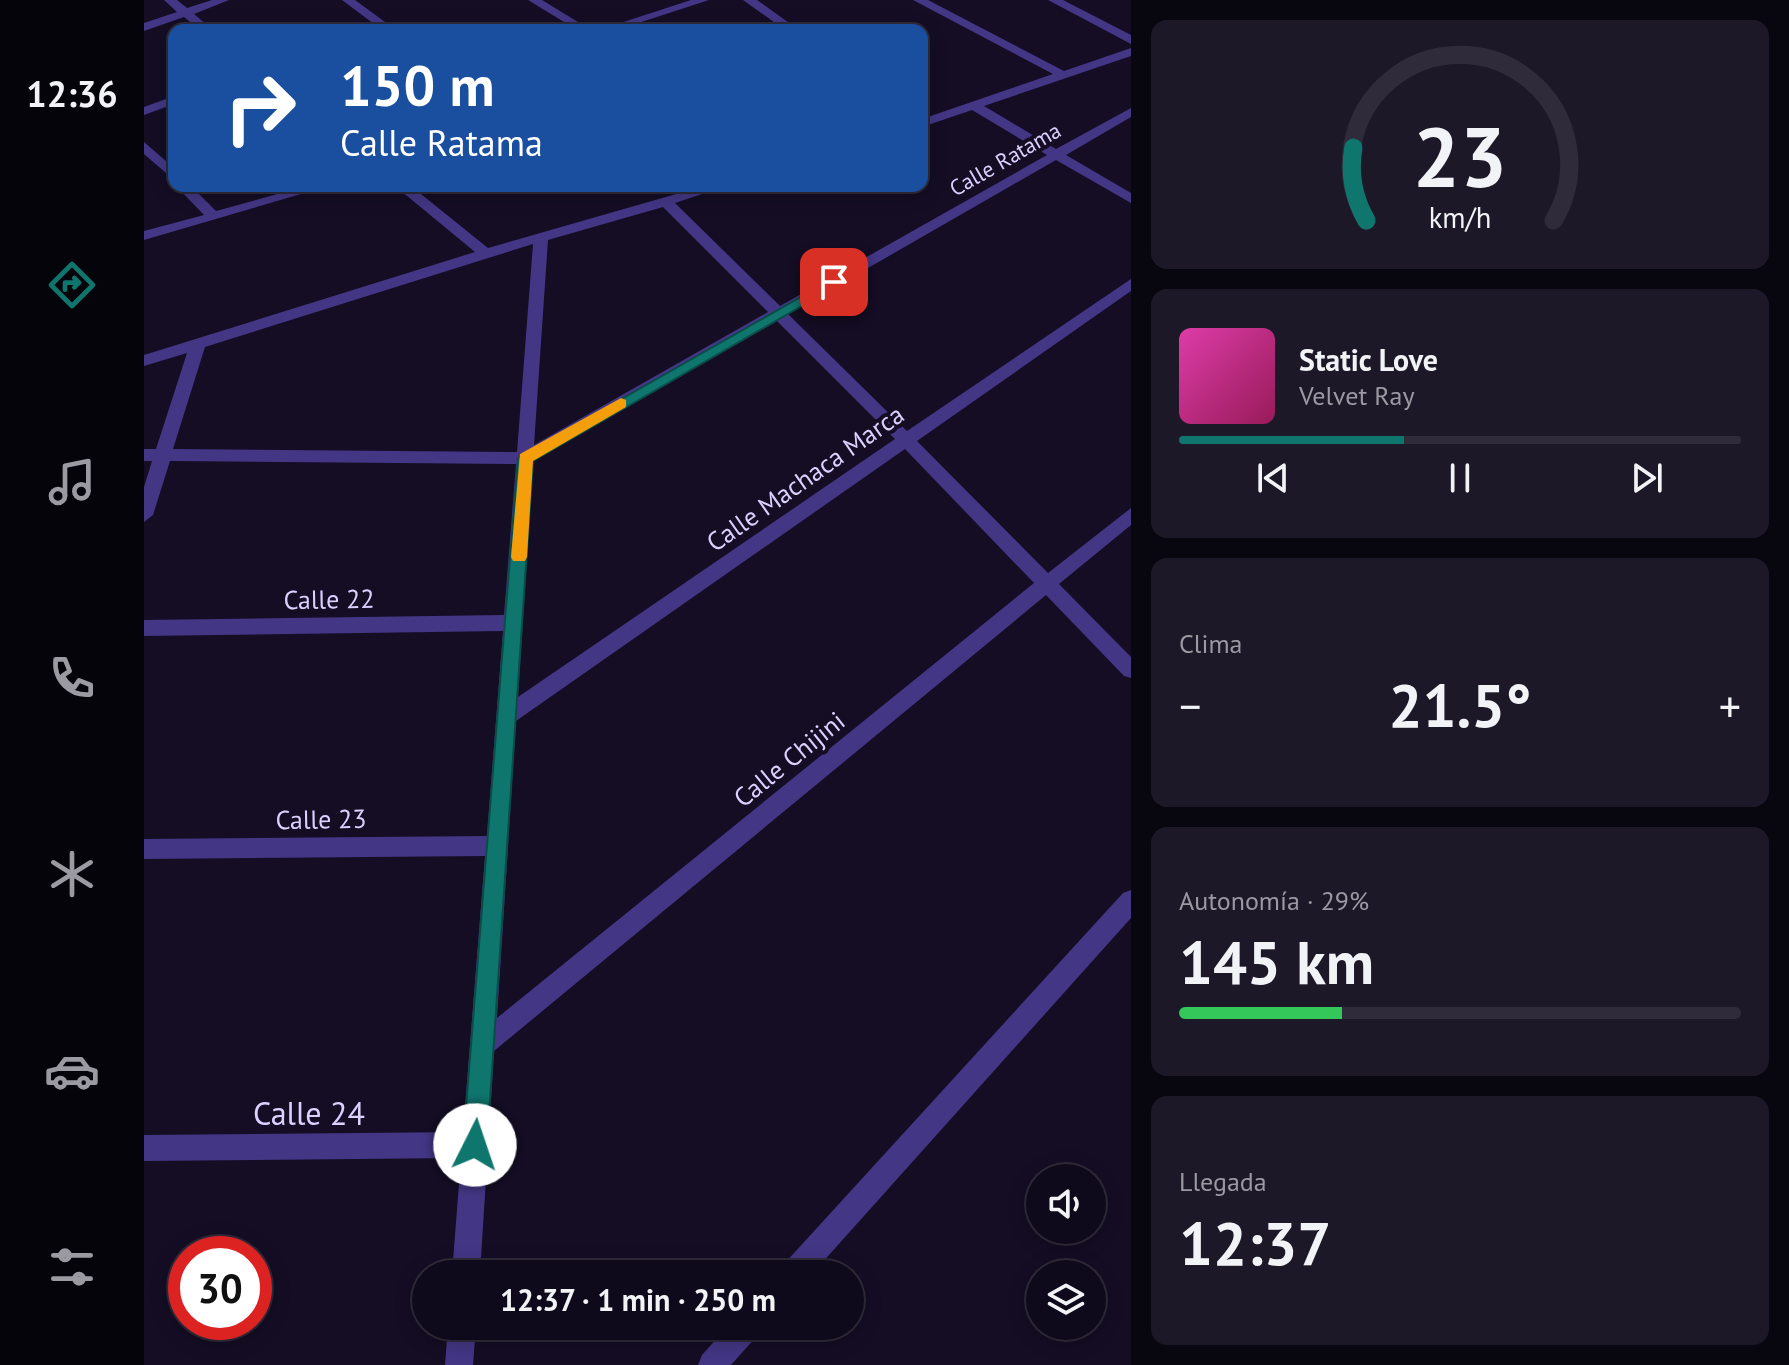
<!DOCTYPE html>
<html lang="es">
<meta charset="utf-8">
<style>
:root{--surface:#0f0a1b;--page:#1d1828;--text:#f1f3f6;--muted:#9b9aa3;--line:#2f2b3a;--accent:#0f766e}
body{margin:0;font-family:"PT Sans",sans-serif;background:var(--page);color:var(--text);height:100vh;display:flex;flex-direction:column;font-size:30px;white-space:nowrap}
*{box-sizing:border-box;margin:0}
p{font-size:26px;color:var(--muted)}
.icon{flex:none;width:44px;height:44px;fill:none;stroke:currentColor;stroke-width:2;stroke-linecap:round;stroke-linejoin:round}
.map{position:relative;flex:1;overflow:hidden}
.panel{display:flex;flex-direction:column;gap:20px;padding:20px;background:#08060f;width:658px}
.panel>*{flex:none}
.banner{position:absolute;left:24px;top:24px;width:760px;height:168px;border-radius:16px;box-shadow:0 4px 20px #0003,0 0 0 2px var(--line);background:#1a4fa0;color:#fff;overflow:hidden}
.tools{position:absolute;left:882px;top:1164px;display:grid;gap:16px}
.tools a{display:grid;place-items:center;width:80px;height:80px;border-radius:50%;background:var(--surface);box-shadow:0 4px 20px #0003,0 0 0 2px var(--line);font-size:40px}
.speed{position:absolute;left:24px;top:1236px;display:flex;gap:16px;font-size:40px;font-weight:700;text-align:center}
.speed>*{display:grid;place-content:center;width:104px;height:104px;border-radius:50%;background:var(--surface);box-shadow:0 4px 20px #0003,0 0 0 2px var(--line);line-height:1}
.speed .limit{border:12px solid #d22;background:#fff;color:#111}
.pin{position:absolute;display:grid;place-items:center;width:68px;height:68px;color:#fff;margin:-34px;border-radius:16px;box-shadow:0 4px 12px #0006}
.me{position:absolute;width:88px;margin:-44px;rotate:4deg;stroke-linejoin:round;filter:drop-shadow(0 0 6px #0008)}
.turn{display:flex;align-items:center;gap:28px;height:168px;padding:0 40px;font-size:36px}
.turn .icon{width:104px;height:104px;stroke-width:2.5}
.turn b{display:block;font-size:56px;line-height:68px}
.big{font-size:60px;font-weight:700;line-height:1.1}
.panel .widget{flex:1;display:flex;flex-direction:column;justify-content:center;gap:12px;min-width:0;padding:0 28px;border-radius:16px;background:var(--page)}
.panel .dial{align-items:center;gap:0}
.dial svg{height:208px;overflow:visible;fill:none;stroke:var(--line);stroke-width:7;stroke-linecap:round;text-anchor:middle}
.dial text{fill:var(--text);stroke:none}
.song{display:flex;align-items:center;gap:24px}
.cover{width:96px;height:96px;border-radius:12px;background:linear-gradient(135deg,hsl(320 70% 55%),hsl(330 70% 35%))}
.played{height:8px;border-radius:4px;background:linear-gradient(90deg,var(--accent) 40%,var(--line) 40%)}
.keys{display:flex;justify-content:space-around;direction:ltr}
.heat{display:flex;justify-content:space-between;align-items:center;font-size:44px;direction:ltr}
.charge{height:12px;border-radius:6px;background:linear-gradient(90deg,#34c759 29%,var(--line) 0)}
.trip{position:absolute;left:268px;top:1260px;width:452px;height:80px;border-radius:40px;background:var(--surface);box-shadow:0 4px 20px #0003,0 0 0 2px var(--line);font-weight:700;line-height:80px;text-align:center}
main{display:flex;flex:1;min-height:0}
.tabs{display:flex;flex-direction:column;width:144px;justify-content:space-around;align-items:center;background:#06040b;color:var(--muted)}
.tabs .icon{width:56px;height:56px}
.tabs .active{color:var(--accent)}
.tabs b{font-size:36px;color:var(--text)}
.map>svg:first-child{display:block}
.lines{fill:none;stroke-linecap:round;stroke-linejoin:round}
.minor{fill:#433685;fill-rule:evenodd}
.route{fill:#0f766e;stroke:#0a4d48;stroke-width:2}
.slow{fill:#f59e0b}
.labels{text-anchor:middle;dominant-baseline:central;stroke-width:8;stroke-linejoin:round;paint-order:stroke}
.far-street-label{font-size:22px;fill:#dcd0ff;stroke:#140d24}
.street-label{font-size:26px;fill:#dcd0ff;stroke:#140d24}
.near-street-label{font-size:32px;fill:#dcd0ff;stroke:#140d24}
</style>
<main>
<nav class="tabs">
<b>12:36</b>
<svg class="icon active" aria-label="directions" viewBox="0 0 24 24"><path d="M12 3l9 9-9 9-9-9zM9 14v-3h6M13 9l2 2-2 2"/></svg>
<svg class="icon" aria-label="music" viewBox="0 0 24 24"><path d="M9 18V5l10-2v13"/><circle cx="6" cy="18" r="3"/><circle cx="16" cy="16" r="3"/></svg>
<svg class="icon" aria-label="phone" viewBox="0 0 24 24"><path d="M5 4h4l2 5-3 2q2 4 5 5l2-3 5 2v4C11 20 4 13 5 4z"/></svg>
<svg class="icon" aria-label="climate" viewBox="0 0 24 24"><path d="M12 3v18M4 7l16 10M4 17L20 7"/></svg>
<svg class="icon" aria-label="car" viewBox="0 0 24 24"><path d="M5 17H2v-5l4-1 3-4h7l3 4 3 1v5h-3M9 17h6M6 11h13"/><circle cx="7" cy="17" r="2"/><circle cx="17" cy="17" r="2"/></svg>
<svg class="icon" aria-label="filters" viewBox="0 0 24 24"><path d="M4 7h16M4 17h16"/><circle cx="9" cy="7" r="2"/><circle cx="15" cy="17" r="2"/></svg>
</nav>
<div class="map">
<svg width="987" height="1365" viewBox="0 0 987 1365">
<rect width="100%" height="100%" fill="#140d24"/>
<g class="lines">
<path class="minor" d="M20,0H33L43,8L68,0H85L50,14L69,30H56L40,17L0,31V23L33,12Z
M198,0H211L252,30H238Z
M384,0H398L447,30H433Z
M547,0H565L473,30H455Z
M599,0H613L655,30H641Z
M769,0H784L920,71L987,48V56L840,106L912,149L987,108V117L922,155L987,193V203L912,160L644,314L763,431L987,279V291L773,441L904,573L987,508V525L915,584L987,657V678L980,676L902,595L350,1051L336,1274H308L317,1158L0,1161V1135L319,1132L341,856L0,859V839L343,836L359,631L0,636V620L360,615L372,464L26,461L9,515L0,522V487L8,461H0V449H12L43,353L0,366V355L331,252L251,186H267L344,248L560,186H582L531,203L636,306L903,155L828,110L778,127V119L909,74ZM519,207L624,312L390,445L404,240ZM389,244L373,452L29,449L61,347ZM633,321L751,439L374,697L389,461ZM761,449L890,583L353,1018L372,721Z
M904,0H919L987,35V44Z
M30,96V104L0,115V107Z
M0,142L30,168V180L0,154Z
M32,186H47L72,211L162,186H184L0,240V231L60,215Z
M987,890V918L668,1274H636L640,1264L979,893Z
M304,1326H332L329,1365H301Z
M584,1326H617L613,1336L587,1365H554L558,1355Z"/>
</g>
<path class="route" d="M690,278L694,279V285L389,461L343,1145L340,1154L331,1157L323,1154L319,1145L374,458Z"/>
<path class="slow" d="M477,398L482,400V407L389,461L383,557L381,561H369L367,557L376,454Z"/>
<g class="labels">
<g class="far-street-label">
<text transform="translate(861 159) rotate(-30)">Calle Ratama</text>
</g>
<g class="street-label">
<text transform="translate(661 478) rotate(-35)">Calle Machaca Marca</text>
<text transform="translate(185 599) rotate(-1)">Calle 22</text>
<text transform="translate(645 759) rotate(-39)">Calle Chijini</text>
<text transform="translate(177 819) rotate(-1)">Calle 23</text>
</g>
<g class="near-street-label">
<text x="165" y="1113">Calle 24</text>
</g>
</g>
</svg>
<div class="tools">
<a><svg class="icon" aria-label="sound" viewBox="0 0 24 24"><path d="M4 9h4l5-4v14l-5-4H4zM17 9q2 3 0 6"/></svg></a>
<a><svg class="icon" aria-label="layers" viewBox="0 0 24 24"><path d="M12 4l9 5-9 5-9-5zM3 14l9 5 9-5"/></svg></a>
</div>
<div class="speed"><div class="limit">30</div></div>
<div class="pin" style="left:690px;top:282px;background:#d93025"><svg class="icon" aria-label="arrive" viewBox="0 0 24 24"><path d="M6 21V4h12l-3 4 3 4H6"/></svg></div>
<svg class="me" style="left:331px;top:1145px" viewBox="-20 -20 40 40"><circle r="19" fill="#fff"/><path d="M0-13L10 11 0 6-10 11z" fill="#0f766e"/></svg>
<div class="trip">12:37 · 1 min · 250 m</div>
<div class="banner">
<div class="turn"><svg class="icon" aria-label="right" viewBox="0 0 24 24"><path d="M7 20v-9h11M14 6l5 5-5 5"/></svg><div><b>150 m</b>Calle Ratama</div></div>
</div>
</div>
<section class="panel">
<div class="widget dial"><svg viewBox="0 0 100 80">
<path d="M14 69A42 42 0 1 1 86 69"/>
<path d="M14 69A42 42 0 0 1 9 41" stroke="#0f766e"/>
<text x="50" y="56" font-size="32" font-weight="700">23</text>
<text x="50" y="72" font-size="11">km/h</text>
</svg></div>
<div class="widget">
<div class="song"><i class="cover"></i><div><b>Static Love</b><p>Velvet Ray</p></div></div>
<div class="played"></div>
<div class="keys"><svg class="icon" aria-label="previous" viewBox="0 0 24 24"><path d="M18 5L8 12l10 7zM5 5v14"/></svg><svg class="icon" aria-label="pause" viewBox="0 0 24 24"><path d="M8 5v14M16 5v14"/></svg><svg class="icon" aria-label="next" viewBox="0 0 24 24"><path d="M6 5l10 7-10 7zM19 5v14"/></svg></div>
</div>
<div class="widget"><p>Clima</p>
<div class="heat"><a>−</a><b class="big">21.5°</b><a>+</a></div>
</div>
<div class="widget"><p>Autonomía · 29%</p><b class="big">145 km</b><div class="charge"></div></div>
<div class="widget"><p>Llegada</p><b class="big">12:37</b></div>
</section>
</main>
